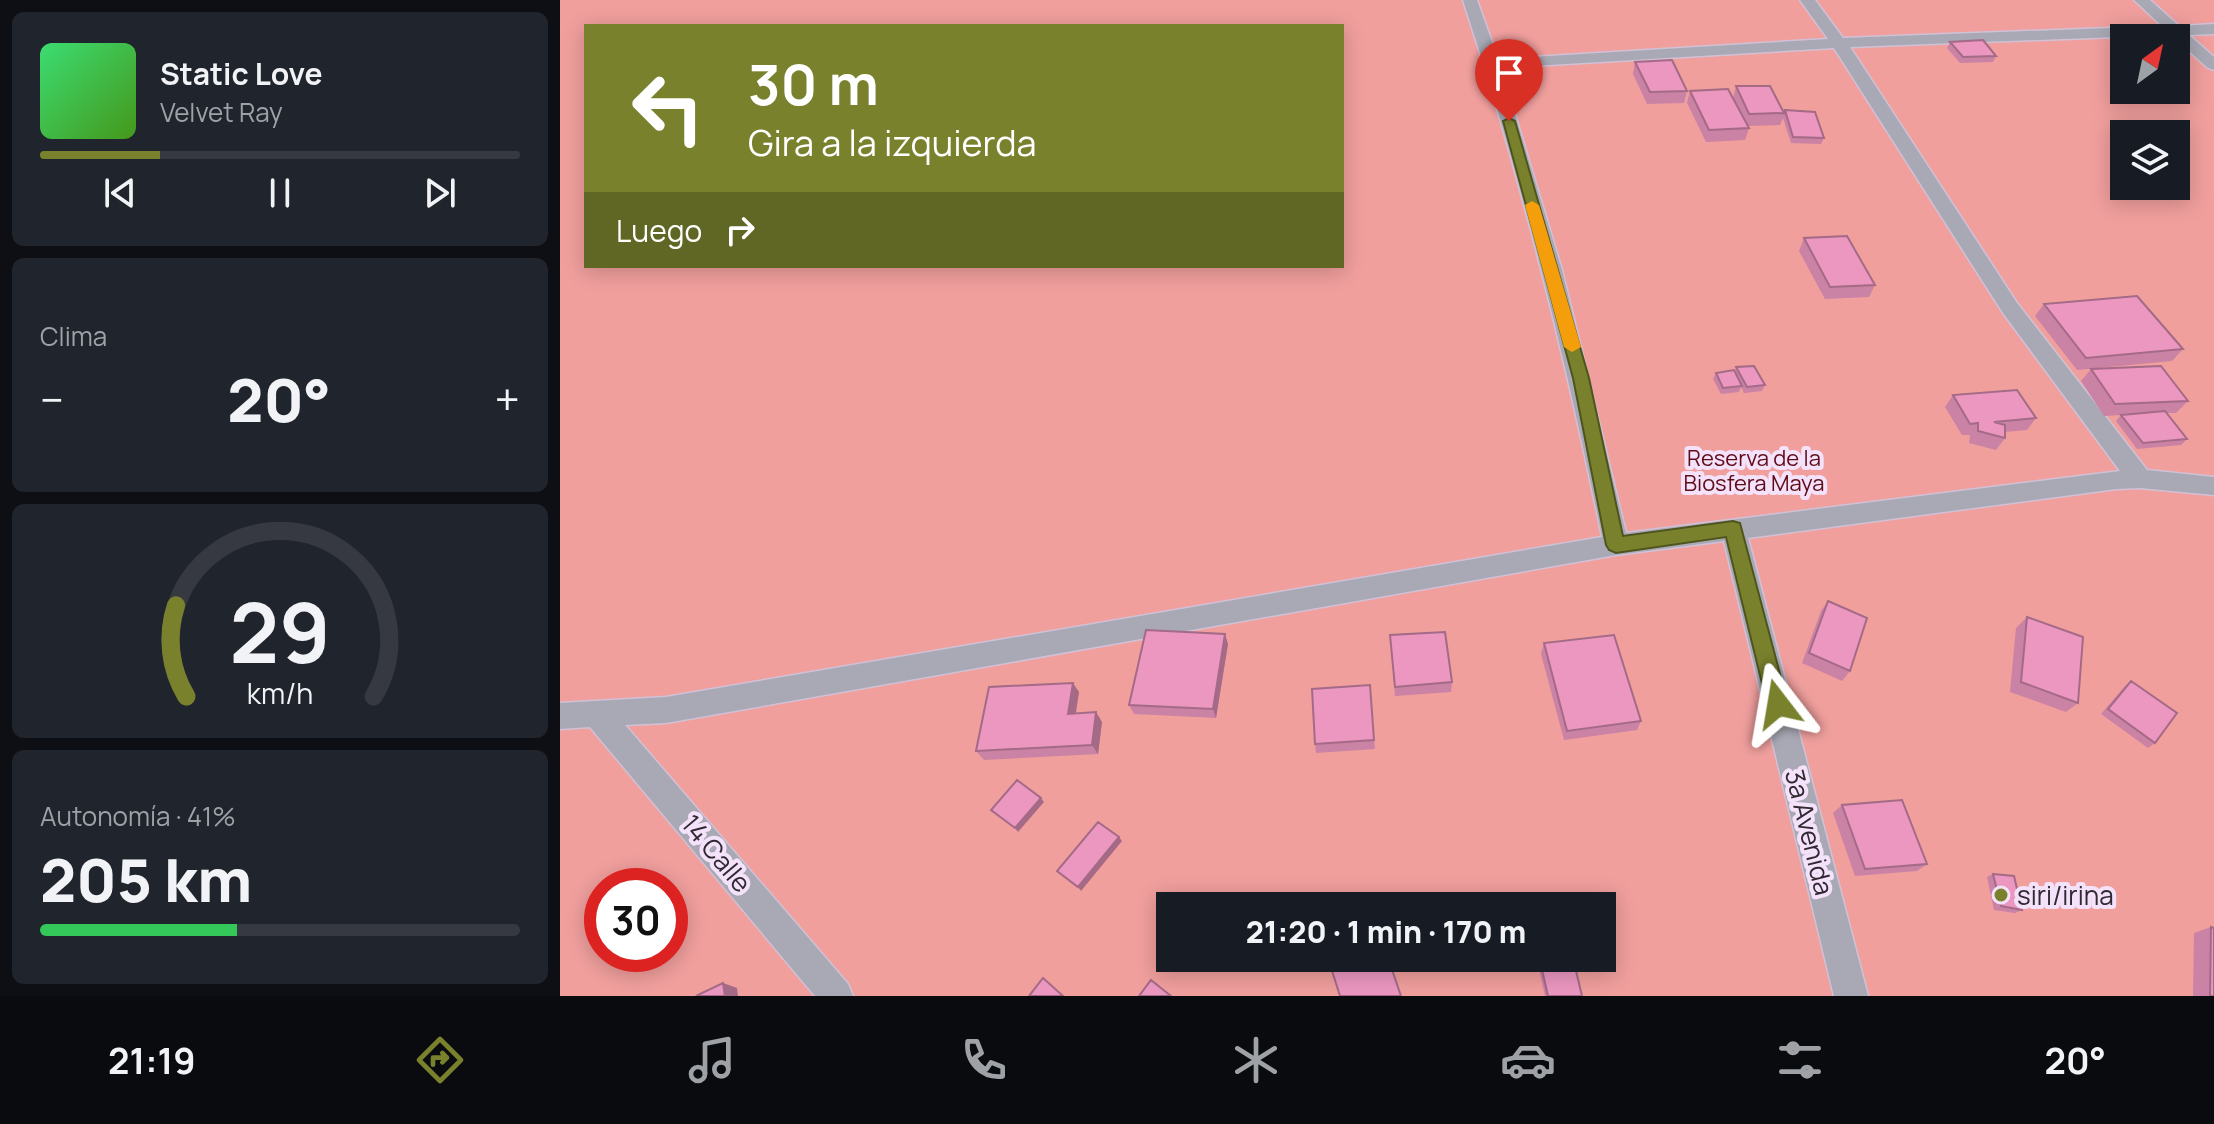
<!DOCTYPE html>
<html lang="es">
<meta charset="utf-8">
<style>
:root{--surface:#171b24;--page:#20242c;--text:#f1f3f6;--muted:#9ea1a6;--line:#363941;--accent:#79812d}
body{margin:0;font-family:Manrope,sans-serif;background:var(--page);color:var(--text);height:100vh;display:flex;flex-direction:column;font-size:30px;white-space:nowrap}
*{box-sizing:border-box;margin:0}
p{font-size:26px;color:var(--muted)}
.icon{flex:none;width:44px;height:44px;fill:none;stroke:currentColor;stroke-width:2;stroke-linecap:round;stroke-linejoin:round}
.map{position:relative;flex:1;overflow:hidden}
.drawer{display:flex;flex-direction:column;gap:12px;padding:12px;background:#0d0f14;width:560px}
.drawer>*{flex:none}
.guide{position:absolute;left:24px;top:24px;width:760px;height:244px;border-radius:0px;box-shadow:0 4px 20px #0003;background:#79812d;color:#fff;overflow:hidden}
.needle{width:52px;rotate:33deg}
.fabs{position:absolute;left:1550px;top:24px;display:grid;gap:16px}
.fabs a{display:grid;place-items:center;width:80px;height:80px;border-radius:0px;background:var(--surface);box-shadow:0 4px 20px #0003;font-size:40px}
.speed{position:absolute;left:24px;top:868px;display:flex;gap:16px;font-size:40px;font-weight:700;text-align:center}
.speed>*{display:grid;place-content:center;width:104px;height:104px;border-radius:50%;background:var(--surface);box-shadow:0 4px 20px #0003;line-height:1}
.speed .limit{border:12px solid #d22;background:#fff;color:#111}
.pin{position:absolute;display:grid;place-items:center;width:68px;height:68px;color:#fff;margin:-82px -34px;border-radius:50% 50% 50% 0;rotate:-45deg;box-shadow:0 0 8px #0007}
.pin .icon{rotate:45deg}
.me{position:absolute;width:88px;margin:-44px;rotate:346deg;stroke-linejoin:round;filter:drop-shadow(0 0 6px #0008)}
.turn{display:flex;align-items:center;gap:28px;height:168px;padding:0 32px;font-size:36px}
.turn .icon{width:104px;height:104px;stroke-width:2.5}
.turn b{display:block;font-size:56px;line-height:68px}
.then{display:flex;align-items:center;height:76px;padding:0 32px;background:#0003;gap:16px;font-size:30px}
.big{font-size:60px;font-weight:800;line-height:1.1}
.drawer .widget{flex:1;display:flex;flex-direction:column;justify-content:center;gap:12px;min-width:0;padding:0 28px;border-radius:12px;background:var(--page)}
.drawer .dial{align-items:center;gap:0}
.dial svg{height:208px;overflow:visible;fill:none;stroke:var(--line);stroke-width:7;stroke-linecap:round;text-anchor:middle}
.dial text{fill:var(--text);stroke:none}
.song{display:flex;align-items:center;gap:24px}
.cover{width:96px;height:96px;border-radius:12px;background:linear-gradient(135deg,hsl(140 70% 55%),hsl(100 70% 35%))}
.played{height:8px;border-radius:4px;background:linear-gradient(90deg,var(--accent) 25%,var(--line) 25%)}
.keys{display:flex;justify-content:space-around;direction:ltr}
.heat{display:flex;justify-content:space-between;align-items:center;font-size:44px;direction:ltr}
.charge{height:12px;border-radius:6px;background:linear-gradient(90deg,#34c759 41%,var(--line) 0)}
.trip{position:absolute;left:596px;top:892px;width:460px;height:80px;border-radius:0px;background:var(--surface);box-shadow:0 4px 20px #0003;font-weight:800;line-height:80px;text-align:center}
.dock{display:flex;height:128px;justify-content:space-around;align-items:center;background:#090b0e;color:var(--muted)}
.dock .icon{width:56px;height:56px}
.dock .active{color:var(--accent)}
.dock b{font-size:36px;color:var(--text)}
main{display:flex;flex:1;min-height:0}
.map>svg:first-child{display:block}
.green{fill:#f09f9d;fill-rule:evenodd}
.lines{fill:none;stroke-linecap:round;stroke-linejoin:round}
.minor-casing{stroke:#d1c1d6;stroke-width:3}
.minor{fill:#a9a9b5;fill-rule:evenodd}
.wall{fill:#ca82a5}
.shaded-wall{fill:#a46a86}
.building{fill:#eb97c0;stroke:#a46a86;stroke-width:2}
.route{fill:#79812d;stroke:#4f541d;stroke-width:2}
.slow{fill:#f59e0b}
.poi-dot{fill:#79812d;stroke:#f4e2fa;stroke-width:3}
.labels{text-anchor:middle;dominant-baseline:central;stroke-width:8;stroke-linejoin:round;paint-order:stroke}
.park-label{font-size:22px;fill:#5f0c17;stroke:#f4e2fa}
.near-street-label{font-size:26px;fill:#302932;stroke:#f4e2fa}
.near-poi-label{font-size:26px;fill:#302932;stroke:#f4e2fa;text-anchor:start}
</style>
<main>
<section class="drawer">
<div class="widget">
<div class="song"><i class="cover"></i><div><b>Static Love</b><p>Velvet Ray</p></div></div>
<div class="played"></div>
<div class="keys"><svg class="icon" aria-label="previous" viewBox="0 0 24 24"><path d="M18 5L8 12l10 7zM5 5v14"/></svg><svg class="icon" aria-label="pause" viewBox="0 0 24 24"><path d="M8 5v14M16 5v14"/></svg><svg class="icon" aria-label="next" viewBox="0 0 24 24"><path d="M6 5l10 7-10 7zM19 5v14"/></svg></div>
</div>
<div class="widget"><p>Clima</p>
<div class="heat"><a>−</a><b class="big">20°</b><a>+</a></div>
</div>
<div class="widget dial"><svg viewBox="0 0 100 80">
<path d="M14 69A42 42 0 1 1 86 69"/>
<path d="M14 69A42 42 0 0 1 10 34" stroke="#79812d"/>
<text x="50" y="56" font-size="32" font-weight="700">29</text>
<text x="50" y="72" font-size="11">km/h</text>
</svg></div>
<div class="widget"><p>Autonomía · 41%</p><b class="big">205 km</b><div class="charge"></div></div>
</section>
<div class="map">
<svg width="1654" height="996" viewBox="0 0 1654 996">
<rect width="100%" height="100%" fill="#f4e2fa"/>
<path class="green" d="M0,0H1654V996H0ZM26,26H782V266H26ZM1564,38H1616V90H1564ZM1564,134H1616V186H1564ZM42,886H110V954H42ZM610,906H1042V958H610Z"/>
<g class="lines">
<defs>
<path id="minor" d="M903,0H917L938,59L1268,39L1240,0H1255L1283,38L1602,26L1574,0H1590L1619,26L1654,24V34L1629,35L1654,57V70L1648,68L1611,35L1290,47L1457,303L1587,470L1654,477V495L1580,488L1556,489L1188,538L1308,996H1274L1164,541L1056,555L106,723L65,725L288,984L293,996H255L30,727L0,729V703L106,697L1042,537C1005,355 961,176 903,0ZM1274,48L1443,313L1560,471L1066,533L1002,270L941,68Z"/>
</defs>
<use href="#minor" class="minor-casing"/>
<use href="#minor" class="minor"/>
</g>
<path class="wall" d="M1390,42L1436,56L1433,62L1400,63L1387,48Z
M1075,62L1127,91L1124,103L1087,104L1073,74Z
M1176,86L1224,112L1264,138L1261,144L1231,143L1223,118L1220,125L1188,126L1189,128L1185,140L1146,142L1127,103L1130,91L1173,98Z
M1244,238L1315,285L1309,297L1265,299L1239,251Z
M1484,304L1623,349L1612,361L1517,370L1475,316Z
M1176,367L1205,385L1202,391L1184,393L1181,387L1179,392L1161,394L1153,379L1156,373L1175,372Z
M1531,369L1628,401L1616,413H1607L1627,439L1621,445L1577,449L1556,421L1561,415L1544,416L1521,381Z
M1393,395L1476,418L1467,430L1445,432V438L1436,450L1409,443L1410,435H1402L1385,407Z
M1268,601L1290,671L1282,681L1242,663L1261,611Z
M1467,617L1518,703L1506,712L1450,692L1456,628Z
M830,635L892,682L891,692L835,696Z
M984,643L1081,721L1077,730L1004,740L981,654Z
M668,644L656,718L574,714L569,705Z
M1571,681L1595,743L1588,748L1541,714L1565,686Z
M519,692L516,713L536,712L542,722L538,754L424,760L416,751Z
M814,740L815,749L756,753L755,744Z
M1282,805L1367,864L1357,871L1295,876L1273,813Z
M1433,874L1462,910L1455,913L1434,910L1427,877Z
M1651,927L1654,996H1633L1634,933Z
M980,961L1022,996H985L978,964Z"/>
<path class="shaded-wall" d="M665,634L668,644L656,718L653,709Z
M513,683L519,692L514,723L508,714Z
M536,712L542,722L538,754L532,745Z
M481,798L484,802L458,832L455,828Z
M559,837L562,841L521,891L518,887Z
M163,983L177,988L178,996H165Z"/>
<path class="building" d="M1423,40L1436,56L1403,57L1390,42Z
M1112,60L1127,91L1090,92L1075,62Z
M1176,86H1210L1224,113L1189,114Z
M1168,89L1189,128L1149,130L1130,91Z
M1225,110L1255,112L1264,138L1233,137Z
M1287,236L1315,285L1270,287L1244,238Z
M1577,296L1623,349L1526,358L1484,304Z
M1194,366L1205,385L1187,387L1176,367Z
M1601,366L1628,401L1555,404L1531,369Z
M1174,370L1182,386L1163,388L1156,373Z
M1457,390L1476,418L1434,422L1445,425V438L1418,431V423L1410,424L1393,395Z
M1605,411L1627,439L1583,443L1561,415Z
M1268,601L1307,618L1290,671L1249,653Z
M1467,617L1523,637L1518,703L1461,682Z
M586,630L665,634L653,709L569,705Z
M885,632L892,682L835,687L830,635Z
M1054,635L1081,721L1007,731L984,643Z
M1571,681L1617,713L1595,743L1548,709Z
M513,683L508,714L536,712L532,745L416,751L429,687Z
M810,685L814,740L755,744L752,689Z
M457,780L481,798L455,828L431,810Z
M1342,800L1367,864L1305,869L1282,805Z
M538,822L559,837L518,887L497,871Z
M1433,874L1454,876L1462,910L1441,906Z
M1651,927L1654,928V996H1650Z
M768,958H828L841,996H780Z
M997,958H1013L1022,996H988L980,961Z
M483,978L503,996H469Z
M591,980L611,996H579Z
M163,983L165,996H136Z"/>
<path class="route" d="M949,118L955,121L1029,378L1063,536L1173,521L1180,523L1228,704L1225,711L1218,714L1210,711L1207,704L1166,537L1056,553L1049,550L1046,545L1013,378L943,121Z"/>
<path class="slow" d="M972,201L979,205L1021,347L1012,352L1004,347L965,205Z"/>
<circle class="poi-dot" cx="1441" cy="895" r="8"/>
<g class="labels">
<g class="park-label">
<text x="1194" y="458">Reserva de la<tspan x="1194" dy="25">Biosfera Maya</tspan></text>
</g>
<g class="near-street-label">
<text transform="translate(1250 832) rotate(76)">3a Avenida</text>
<text transform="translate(157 853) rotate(50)">14 Calle</text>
</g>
<g class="near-poi-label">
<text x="1457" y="895">siri/irina</text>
</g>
</g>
</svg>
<div class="fabs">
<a><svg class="needle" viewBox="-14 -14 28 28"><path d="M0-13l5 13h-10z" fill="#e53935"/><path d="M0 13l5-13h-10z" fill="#9ea1a6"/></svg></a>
<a><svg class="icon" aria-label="layers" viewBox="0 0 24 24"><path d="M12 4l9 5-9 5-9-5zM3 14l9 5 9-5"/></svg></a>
</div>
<div class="speed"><div class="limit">30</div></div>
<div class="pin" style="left:949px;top:121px;background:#d93025"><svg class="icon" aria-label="arrive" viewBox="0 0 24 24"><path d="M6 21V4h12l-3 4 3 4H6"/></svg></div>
<svg class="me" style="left:1218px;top:704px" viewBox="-20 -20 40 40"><path d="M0-17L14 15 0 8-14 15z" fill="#79812d" stroke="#fff" stroke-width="4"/></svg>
<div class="trip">21:20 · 1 min · 170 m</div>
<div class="guide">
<div class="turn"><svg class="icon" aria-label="left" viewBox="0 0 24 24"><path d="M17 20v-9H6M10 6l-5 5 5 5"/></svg><div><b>30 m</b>Gira a la izquierda</div></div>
<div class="then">Luego<svg class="icon" aria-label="right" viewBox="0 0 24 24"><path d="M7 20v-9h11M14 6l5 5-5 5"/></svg></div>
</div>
</div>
</main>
<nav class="dock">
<b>21:19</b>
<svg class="icon active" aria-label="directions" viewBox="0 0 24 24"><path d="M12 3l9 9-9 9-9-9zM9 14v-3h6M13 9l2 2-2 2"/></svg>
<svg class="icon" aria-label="music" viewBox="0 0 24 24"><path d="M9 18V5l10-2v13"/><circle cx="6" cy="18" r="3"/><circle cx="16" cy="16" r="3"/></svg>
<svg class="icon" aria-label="phone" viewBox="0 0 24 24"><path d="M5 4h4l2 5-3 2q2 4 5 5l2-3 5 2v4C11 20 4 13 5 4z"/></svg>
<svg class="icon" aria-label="climate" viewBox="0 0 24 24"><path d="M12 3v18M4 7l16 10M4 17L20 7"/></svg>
<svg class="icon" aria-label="car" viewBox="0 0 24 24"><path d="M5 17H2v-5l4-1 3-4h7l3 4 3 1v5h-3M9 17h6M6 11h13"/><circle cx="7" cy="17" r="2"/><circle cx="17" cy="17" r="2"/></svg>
<svg class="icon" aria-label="filters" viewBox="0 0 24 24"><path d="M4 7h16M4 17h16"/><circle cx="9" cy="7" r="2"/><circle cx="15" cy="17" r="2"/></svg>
<b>20°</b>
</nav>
